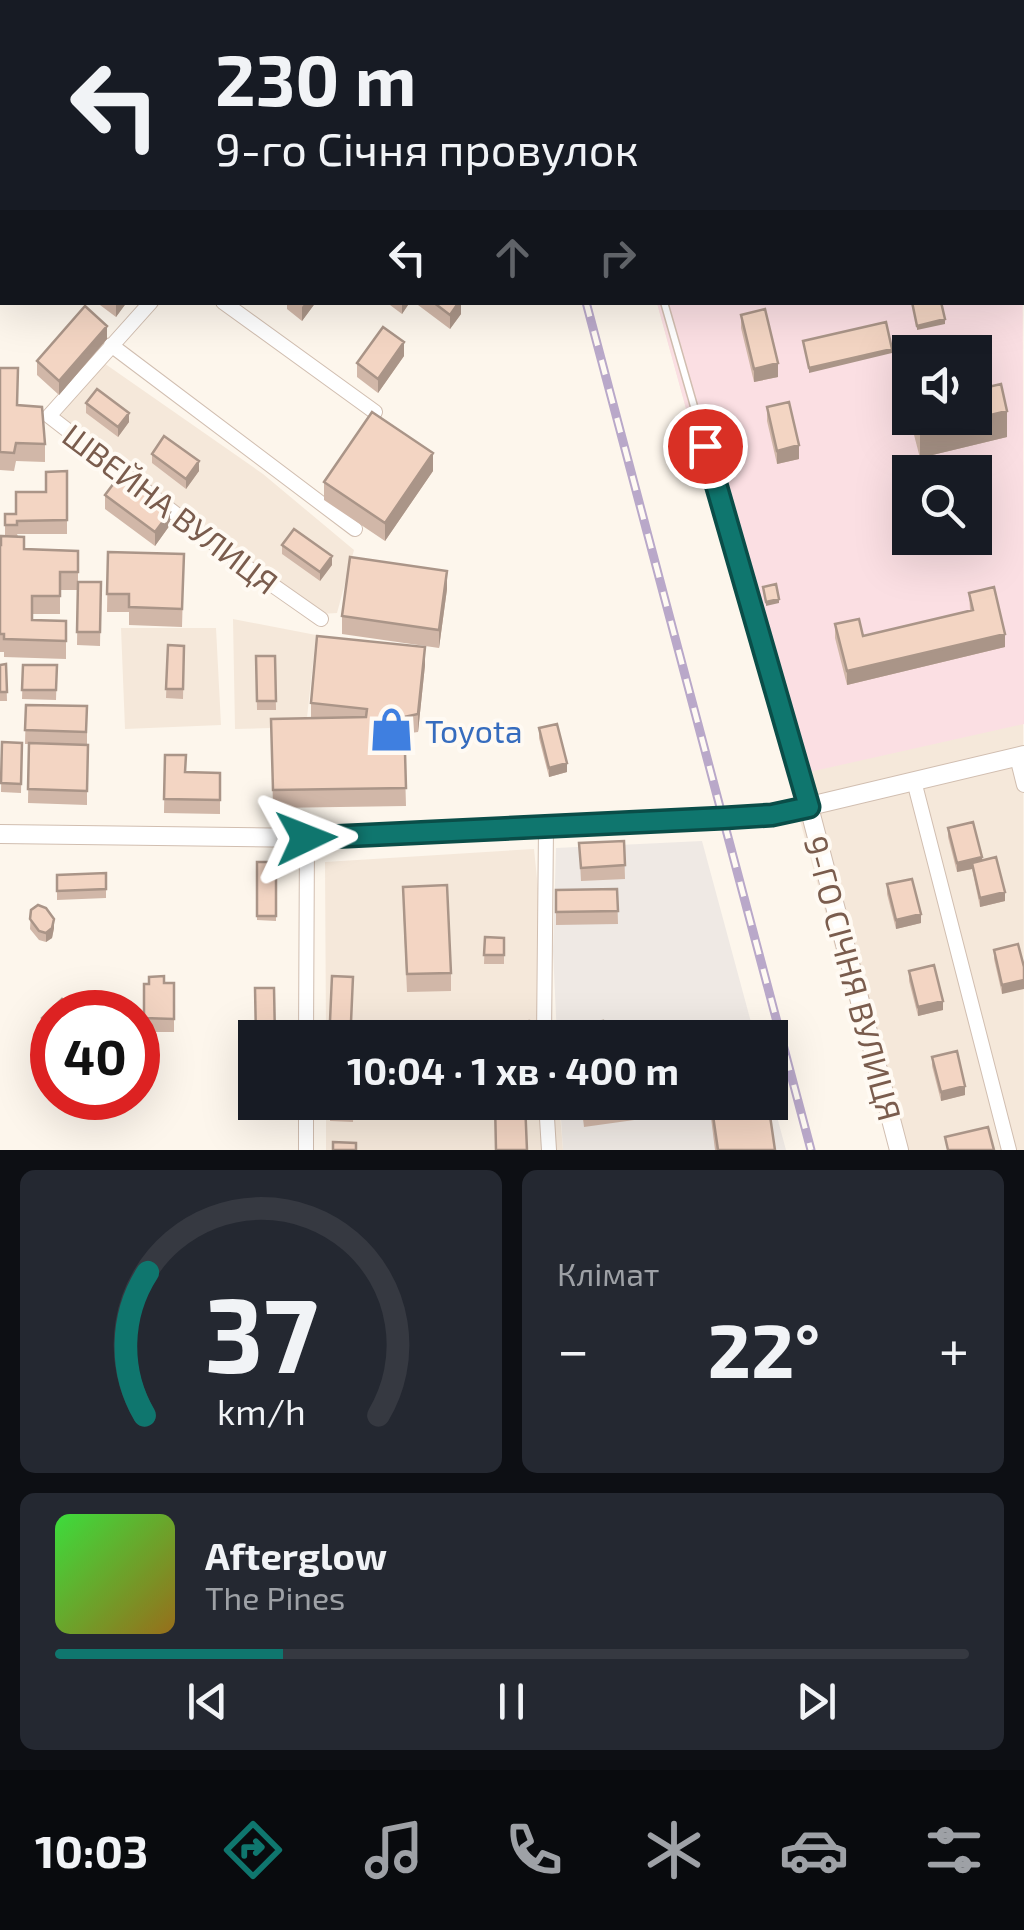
<!DOCTYPE html>
<html lang="uk">
<meta charset="utf-8">
<style>
:root{--surface:#171b24;--page:#242831;--text:#f1f3f6;--muted:#9ea1a6;--line:#363941;--accent:#0f766e}
body{margin:0;font-family:"Exo 2",sans-serif;background:var(--page);color:var(--text);height:100vh;display:flex;flex-direction:column;font-size:38px;white-space:nowrap}
*{box-sizing:border-box;margin:0}
p{font-size:32px;color:var(--muted)}
.icon{flex:none;width:55px;height:55px;fill:none;stroke:currentColor;stroke-width:2;stroke-linecap:round;stroke-linejoin:round}
.map{position:relative;height:1150px;overflow:hidden}
.panel{display:flex;flex-direction:column;gap:20px;padding:20px;background:#0d0f14;flex:1}
.panel>*{flex:none}
.banner{position:absolute;left:0px;top:0px;width:1025px;height:305px;box-shadow:0 10px 40px #0002;background:#171b24;color:var(--text);overflow:hidden}
.controls{position:absolute;left:892px;top:335px;display:grid;gap:20px}
.controls a{display:grid;place-items:center;width:100px;height:100px;border-radius:0px;background:var(--surface);box-shadow:0 10px 40px #0002;font-size:50px}
.speed{position:absolute;left:30px;top:990px;display:flex;gap:20px;font-size:50px;font-weight:700;text-align:center}
.speed>*{display:grid;place-content:center;width:130px;height:130px;border-radius:50%;background:var(--surface);box-shadow:0 10px 40px #0002;line-height:1}
.speed .limit{border:15px solid #d22;background:#fff;color:#111}
.pin{position:absolute;display:grid;place-items:center;width:85px;height:85px;color:#fff;margin:-42px;border:5px solid #fff;border-radius:50%;box-shadow:0 2px 10px #0007}
.me{position:absolute;width:110px;margin:-55px;rotate:88deg;stroke-linejoin:round;filter:drop-shadow(0 0 8px #0008)}
.turn{display:flex;align-items:center;gap:35px;height:210px;padding:0 50px;font-size:45px}
.turn .icon{width:130px;height:130px;stroke-width:2.5}
.turn b{display:block;font-size:70px;line-height:85px}
.lanes{display:flex;align-items:center;height:95px;padding:0 50px;background:#0003;justify-content:center;gap:50px;direction:ltr}
.lanes .off{opacity:.35}
.big{font-size:75px;font-weight:700;line-height:1.1}
.panel .card{flex:1;display:flex;flex-direction:column;justify-content:center;gap:15px;min-width:0;padding:0 35px;border-radius:15px;background:var(--page)}
.panel .dial{align-items:center;gap:0}
.dial svg{height:260px;overflow:visible;fill:none;stroke:var(--line);stroke-width:7;stroke-linecap:round;text-anchor:middle}
.dial text{fill:var(--text);stroke:none}
.song{display:flex;align-items:center;gap:30px}
.cover{width:120px;height:120px;border-radius:15px;background:linear-gradient(135deg,hsl(120 70% 55%),hsl(40 70% 35%))}
.played{height:10px;border-radius:5px;background:linear-gradient(90deg,var(--accent) 25%,var(--line) 25%)}
.keys{display:flex;justify-content:space-around;direction:ltr}
.heat{display:flex;justify-content:space-between;align-items:center;font-size:55px;direction:ltr}
.panel .tiles{flex:1;display:grid;gap:20px;grid-template-columns:1fr 1fr}
.card:last-child{grid-column:span 2}
.trip{position:absolute;left:238px;top:1020px;width:550px;height:100px;border-radius:0px;background:var(--surface);box-shadow:0 10px 40px #0002;font-weight:700;line-height:100px;text-align:center}
.dock{display:flex;height:160px;justify-content:space-around;align-items:center;background:#090b0e;color:var(--muted)}
.dock .icon{width:70px;height:70px}
.dock .selected{color:var(--accent)}
.dock b{font-size:45px;color:var(--text)}
.map>svg:first-child{display:block}
.residential{fill:#f5e8da;fill-rule:evenodd}
.industrial{fill:#efe9e4}
.medical{fill:#fbdfe3;fill-rule:evenodd}
.lines{fill:none;stroke-linecap:round;stroke-linejoin:round}
.service-casing{stroke:#d1beb0;stroke-width:9}
.minor-casing{stroke:#d1beb0;stroke-width:16}
.tertiary-casing{stroke:#d1beb0;stroke-width:20}
.service{stroke:#fff;stroke-width:6}
.minor{stroke:#fff;stroke-width:14}
.tertiary{stroke:#fff;stroke-width:18}
.tram{stroke:#b9a8c9;stroke-width:2.5}
.rail-casing{stroke:#b9a8c9;stroke-width:9}
.rail{stroke:#fffaf3;stroke-width:5;stroke-dasharray:15;stroke-linecap:butt}
.wall{fill:#d1b7a8}
.shaded-wall{fill:#aa9588}
.building{fill:#f3d5c3;stroke:#aa9588;stroke-width:2.5}
.route-casing{stroke:#0a4d48;stroke-width:25}
.route{stroke:#0f766e;stroke-width:18}
.labels{text-anchor:middle;dominant-baseline:central;stroke-width:8;stroke-linejoin:round;paint-order:stroke}
.street-label{font-size:32px;fill:#7a5c4d;stroke:#fffaf3}
.shop-label{font-size:32px;fill:#366cbe;stroke:#fffaf3;text-anchor:start}
</style>
<div class="map">
<svg width="1024" height="1150" viewBox="0 0 1024 1150">
<rect width="100%" height="100%" fill="#fdf6ec"/>
<path class="residential" d="M1022,122L1024,1150H891L657,303L1022,302ZM910,352H975V418H910ZM910,472H975V538H910Z
M101,361L263,474L354,550L337,613L321,614L58,419Z
M233,619L316,635L306,727L235,729Z
M121,628H216L221,725L125,729Z
M534,849L553,1037H326L325,862Z
M326,1103H559L563,1150H326Z"/>
<path class="industrial" d="M702,841L755,1037H557L553,951L556,848Z
M770,1091L786,1150H563L560,1103L770,1102Z"/>
<path class="medical" d="M575,0H920V2H576Z
M1022,122L1024,724L787,777L657,303L1022,302ZM910,352H975V418H910ZM910,472H975V538H910Z"/>
<g class="lines">
<defs>
<path id="service" d="M703,0V2
M231,2L232,0
M1022,112L1024,111
M1022,219L1024,231
M664,302L809,806"/>
<path id="minor" d="M362,2L364,0
M0,156L2,157
M151,302L49,416L221,549L321,619
M223,302L375,412
M111,345L355,529
M1017,757L1024,785
M914,781L1009,1150
M306,1038L307,838
M544,1038L546,828
M546,1102L549,1150
M306,1150V1102"/>
<path id="tertiary" d="M809,807L899,1150
M0,834L307,838L772,815L1024,755"/>
</defs>
<use href="#service" class="service-casing"/>
<use href="#minor" class="minor-casing"/>
<use href="#tertiary" class="tertiary-casing"/>
<use href="#service" class="service"/>
<use href="#minor" class="minor"/>
<use href="#tertiary" class="tertiary"/>
<path class="tram" d="M0,165L2,168
M0,262L2,258"/>
<defs>
<path id="rail" d="M505,0L506,2
M586,302L811,1150"/>
</defs>
<use href="#rail" class="rail-casing"/>
<use href="#rail" class="rail"/>
</g>
<path class="wall" d="M428,0H473V2H431Z
M0,79L2,82V146L0,144Z
M96,302H127L116,317Z
M287,302H316L302,321L287,309Z
M386,302H410L402,314Z
M414,302H461V314L450,329Z
M741,315L778,377L754,382L741,328Z
M107,339L59,395L37,375V361Z
M404,356L378,393L357,377V363Z
M0,368L17,405L45,444V462L16,461L14,471L0,470Z
M86,403L129,422L118,437L86,413Z
M767,407L799,459L777,464L767,421Z
M913,418H975L1007,437L920,458L913,431Z
M152,454L199,471L186,489L152,463Z
M67,471V534H17L24,549L78,551V590H60V614H32V620L66,621V659L4,657V652H0V545L5,536V514H16L46,492Z
M433,471L385,541L324,500V482Z
M105,495L170,525L155,546L105,509Z
M282,545L332,565L320,581L282,554Z
M108,552L184,554L182,627L129,625V612H107Z
M78,582H101L100,646L77,645Z
M447,589L439,648L342,634V616Z
M969,593L1005,647L847,685L835,638V624L863,636L970,610Z
M168,645L184,646L183,699L166,698Z
M256,656H275L276,710H257Z
M6,664L7,701H0V665Z
M23,665H57L56,700L22,699Z
M425,665L418,732L404,734L406,806L273,808L271,719L311,718V703Z
M26,705L87,706V805L28,803L29,744H25Z
M539,728L567,772L549,777L539,738Z
M2,742L22,743L21,793L1,792Z
M165,755L186,772L220,773V814L164,813Z
M948,828L982,860L1005,901L980,907L972,869L957,872L948,837Z
M624,841L625,879L581,881L579,843Z
M257,862H276V921L257,920Z
M106,873V898L57,900V875Z
M887,884L921,923L896,929L887,894Z
M617,889L618,924L556,925V890Z
M403,905L451,973V991L407,992Z
M31,910L54,928L52,938L46,942L39,940L30,929Z
M485,937L504,938V964H484Z
M1018,944L1002,994L994,959V950Z
M909,971L943,1010L918,1016L909,981Z
M332,976L353,977L351,1027L330,1026Z
M174,983V1032H144V984Z
M52,1012V1043L42,1032V1018Z
M932,1057L965,1095L941,1101L932,1066Z
M331,1102H354L353,1122L330,1121Z
M581,1102H706V1110L584,1127Z
M709,1102H768L775,1150H715Z"/>
<path class="shaded-wall" d="M117,302H127L116,317V304Z
M306,302H316L302,321V307Z
M402,302H410L402,314Z
M459,302H461V314L450,329V315Z
M945,319V324L917,330V326Z
M107,326V339L59,395V381Z
M404,342V356L378,393V379Z
M892,349V353L809,373V368Z
M778,363V377L754,382V369Z
M1007,411V437L920,458V432Z
M129,413V422L118,437V427Z
M799,445V459L777,464V451Z
M433,453V471L385,541V523Z
M199,461V471L186,489V479Z
M170,512V525L155,546V532Z
M332,556V565L320,581V572Z
M447,571V589L439,648V630Z
M779,599V603L766,606V602Z
M1005,634V647L847,685V671Z
M425,647V665L418,732V714Z
M567,763V772L549,777V768Z
M982,857V866L972,863V869L957,872V863Z
M1005,892V901L980,907V898Z
M921,914V923L896,929V920Z
M54,919V928L52,938L46,942V933Z
M1024,980V989L1002,994V985Z
M943,1001V1010L918,1016V1007Z
M965,1086V1095L941,1101V1092Z"/>
<path class="building" d="M378,0H411L409,2H377Z
M447,0H473V2H450Z
M728,0H808V2H728Z
M838,0H901L902,2H821Z
M2,93V132L0,130V97Z
M433,302H459L450,315Z
M912,302H941L945,319L917,326Z
M85,306L107,326L59,381L37,361Z
M765,309L778,363L754,369L741,315Z
M886,322L892,349L809,368L803,341Z
M383,327L404,342L378,379L357,363Z
M0,368H18L17,405L42,407L45,444L16,443L14,453L0,452Z
M1001,384L1007,411L920,432L916,418H975V390Z
M97,389L129,413L118,427L86,403Z
M789,402L799,445L777,451L767,407Z
M372,412L433,453L385,523L324,482Z
M164,436L199,461L186,479L152,454Z
M67,471V520L17,521V525H5V514H16V492H46V472Z
M120,475L170,512L155,532L105,495Z
M294,529L332,556L320,572L282,545Z
M1,536L24,537V549L78,551V572H60V596H32V620L66,621V641L4,639V634H0V545H1Z
M108,552L184,554L182,609L129,607V594H107Z
M350,557L447,571L439,630L342,616Z
M78,582H101L100,632H77Z
M776,584L779,599L766,602L763,587Z
M994,587L1005,634L847,671L835,624L859,619L863,636L973,610L969,593Z
M317,636L425,647L418,714L404,717L406,788L273,790L271,719L366,717L367,709L311,703Z
M168,645L184,646L183,689H166Z
M256,656H275L276,701H257Z
M6,664L7,692H0V665Z
M23,665H57L56,690H22Z
M26,705L87,706L86,732L25,730Z
M557,724L567,763L549,768L539,728Z
M2,742L22,743L21,784L1,783Z
M29,743L88,745L87,791L28,789Z
M165,755H186L185,772L220,773V800L164,799Z
M973,822L982,857L957,863L948,828Z
M624,841L625,865L581,868L579,843Z
M996,857L1005,892L980,898L972,863Z
M257,862H276V916H257Z
M106,873V889L57,891V875Z
M912,879L921,914L896,920L887,884Z
M447,885L451,973L407,974L403,887Z
M617,889L618,911L556,912V890Z
M38,905L46,908L54,919L52,928L46,933L39,931L30,919L31,910Z
M485,937L504,938V955H484Z
M1018,944L1024,967V980L1002,985L994,950Z
M934,965L943,1001L918,1007L909,971Z
M164,976V983H174V1019L144,1018V984H149V977Z
M332,976L353,977L351,1022L330,1021Z
M255,988H274L275,1038H256Z
M62,999L76,1012H52V1030L42,1018Z
M529,1021L530,1038H468L467,1026Z
M603,1021L605,1038H574L572,1026Z
M957,1051L965,1086L941,1092L932,1057Z
M331,1102H354L353,1117L330,1116Z
M495,1102H525L527,1150H496Z
M583,1102H634L584,1109Z
M711,1102H768L775,1150H718Z
M988,1127L994,1150H948L945,1137Z
M333,1142L356,1143V1150H333Z"/>
<g class="lines">
<defs>
<path id="route" d="M306,838L724,818L772,815L809,807L705,446"/>
</defs>
<use href="#route" class="route-casing"/>
<use href="#route" class="route"/>
</g>
<defs>
<symbol id="shop-bare" viewBox="-9 -9 18 18"><path d="M-5-2.5h2.3a2.7 3.5 0 0 1 5.4 0H5L5.5 6h-11ZM-1.5-2.5h3a1.5 2.3 0 0 0-3 0Z" fill="#3f7fe0" stroke="#fffaf3" stroke-width="2.5" paint-order="stroke"/></symbol>
</defs>
<g fill-rule="evenodd">
<use href="#shop-bare" x="360" y="698" width="63" height="63"/>
</g>
<g class="labels">
<g class="street-label">
<text transform="translate(171 508) rotate(37)">ШВЕЙНА ВУЛИЦЯ</text>
<text transform="translate(854 978) rotate(75)">9-ГО СІЧНЯ ВУЛИЦЯ</text>
</g>
<g class="shop-label">
<text x="425" y="730">Toyota</text>
</g>
</g>
</svg>
<div class="controls">
<a><svg class="icon" aria-label="sound" viewBox="0 0 24 24"><path d="M4 9h4l5-4v14l-5-4H4zM17 9q2 3 0 6"/></svg></a>
<a><svg class="icon" aria-label="search" viewBox="0 0 24 24"><circle cx="10" cy="10" r="6"/><path d="M15 15l6 6"/></svg></a>
</div>
<div class="speed"><div class="limit">40</div></div>
<div class="pin" style="left:705px;top:446px;background:#d93025"><svg class="icon" aria-label="arrive" viewBox="0 0 24 24"><path d="M6 21V4h12l-3 4 3 4H6"/></svg></div>
<svg class="me" style="left:306px;top:838px" viewBox="-20 -20 40 40"><path d="M0-17L14 15 0 8-14 15z" fill="#0f766e" stroke="#fff" stroke-width="4"/></svg>
<div class="trip">10:04 · 1 хв · 400 m</div>
<div class="banner">
<div class="turn"><svg class="icon" aria-label="left" viewBox="0 0 24 24"><path d="M17 20v-9H6M10 6l-5 5 5 5"/></svg><div><b>230 m</b>9-го Січня провулок</div></div>
<div class="lanes"><svg class="icon" aria-label="left" viewBox="0 0 24 24"><path d="M17 20v-9H6M10 6l-5 5 5 5"/></svg><svg class="icon off" aria-label="ahead" viewBox="0 0 24 24"><path d="M12 20V5M6 11l6-6 6 6"/></svg><svg class="icon off" aria-label="right" viewBox="0 0 24 24"><path d="M7 20v-9h11M14 6l5 5-5 5"/></svg></div>
</div>
</div>
<section class="panel">
<div class="tiles">
<div class="card dial"><svg viewBox="0 0 100 80">
<path d="M14 69A42 42 0 1 1 86 69"/>
<path d="M14 69A42 42 0 0 1 15 25" stroke="#0f766e"/>
<text x="50" y="56" font-size="32" font-weight="700">37</text>
<text x="50" y="72" font-size="11">km/h</text>
</svg></div>
<div class="card"><p>Клімат</p>
<div class="heat"><a>−</a><b class="big">22°</b><a>+</a></div>
</div>
<div class="card">
<div class="song"><i class="cover"></i><div><b>Afterglow</b><p>The Pines</p></div></div>
<div class="played"></div>
<div class="keys"><svg class="icon" aria-label="previous" viewBox="0 0 24 24"><path d="M18 5L8 12l10 7zM5 5v14"/></svg><svg class="icon" aria-label="pause" viewBox="0 0 24 24"><path d="M8 5v14M16 5v14"/></svg><svg class="icon" aria-label="next" viewBox="0 0 24 24"><path d="M6 5l10 7-10 7zM19 5v14"/></svg></div>
</div>
</div>
</section>
<nav class="dock">
<b>10:03</b>
<svg class="icon selected" aria-label="directions" viewBox="0 0 24 24"><path d="M12 3l9 9-9 9-9-9zM9 14v-3h6M13 9l2 2-2 2"/></svg>
<svg class="icon" aria-label="music" viewBox="0 0 24 24"><path d="M9 18V5l10-2v13"/><circle cx="6" cy="18" r="3"/><circle cx="16" cy="16" r="3"/></svg>
<svg class="icon" aria-label="phone" viewBox="0 0 24 24"><path d="M5 4h4l2 5-3 2q2 4 5 5l2-3 5 2v4C11 20 4 13 5 4z"/></svg>
<svg class="icon" aria-label="climate" viewBox="0 0 24 24"><path d="M12 3v18M4 7l16 10M4 17L20 7"/></svg>
<svg class="icon" aria-label="car" viewBox="0 0 24 24"><path d="M5 17H2v-5l4-1 3-4h7l3 4 3 1v5h-3M9 17h6M6 11h13"/><circle cx="7" cy="17" r="2"/><circle cx="17" cy="17" r="2"/></svg>
<svg class="icon" aria-label="filters" viewBox="0 0 24 24"><path d="M4 7h16M4 17h16"/><circle cx="9" cy="7" r="2"/><circle cx="15" cy="17" r="2"/></svg>
</nav>
